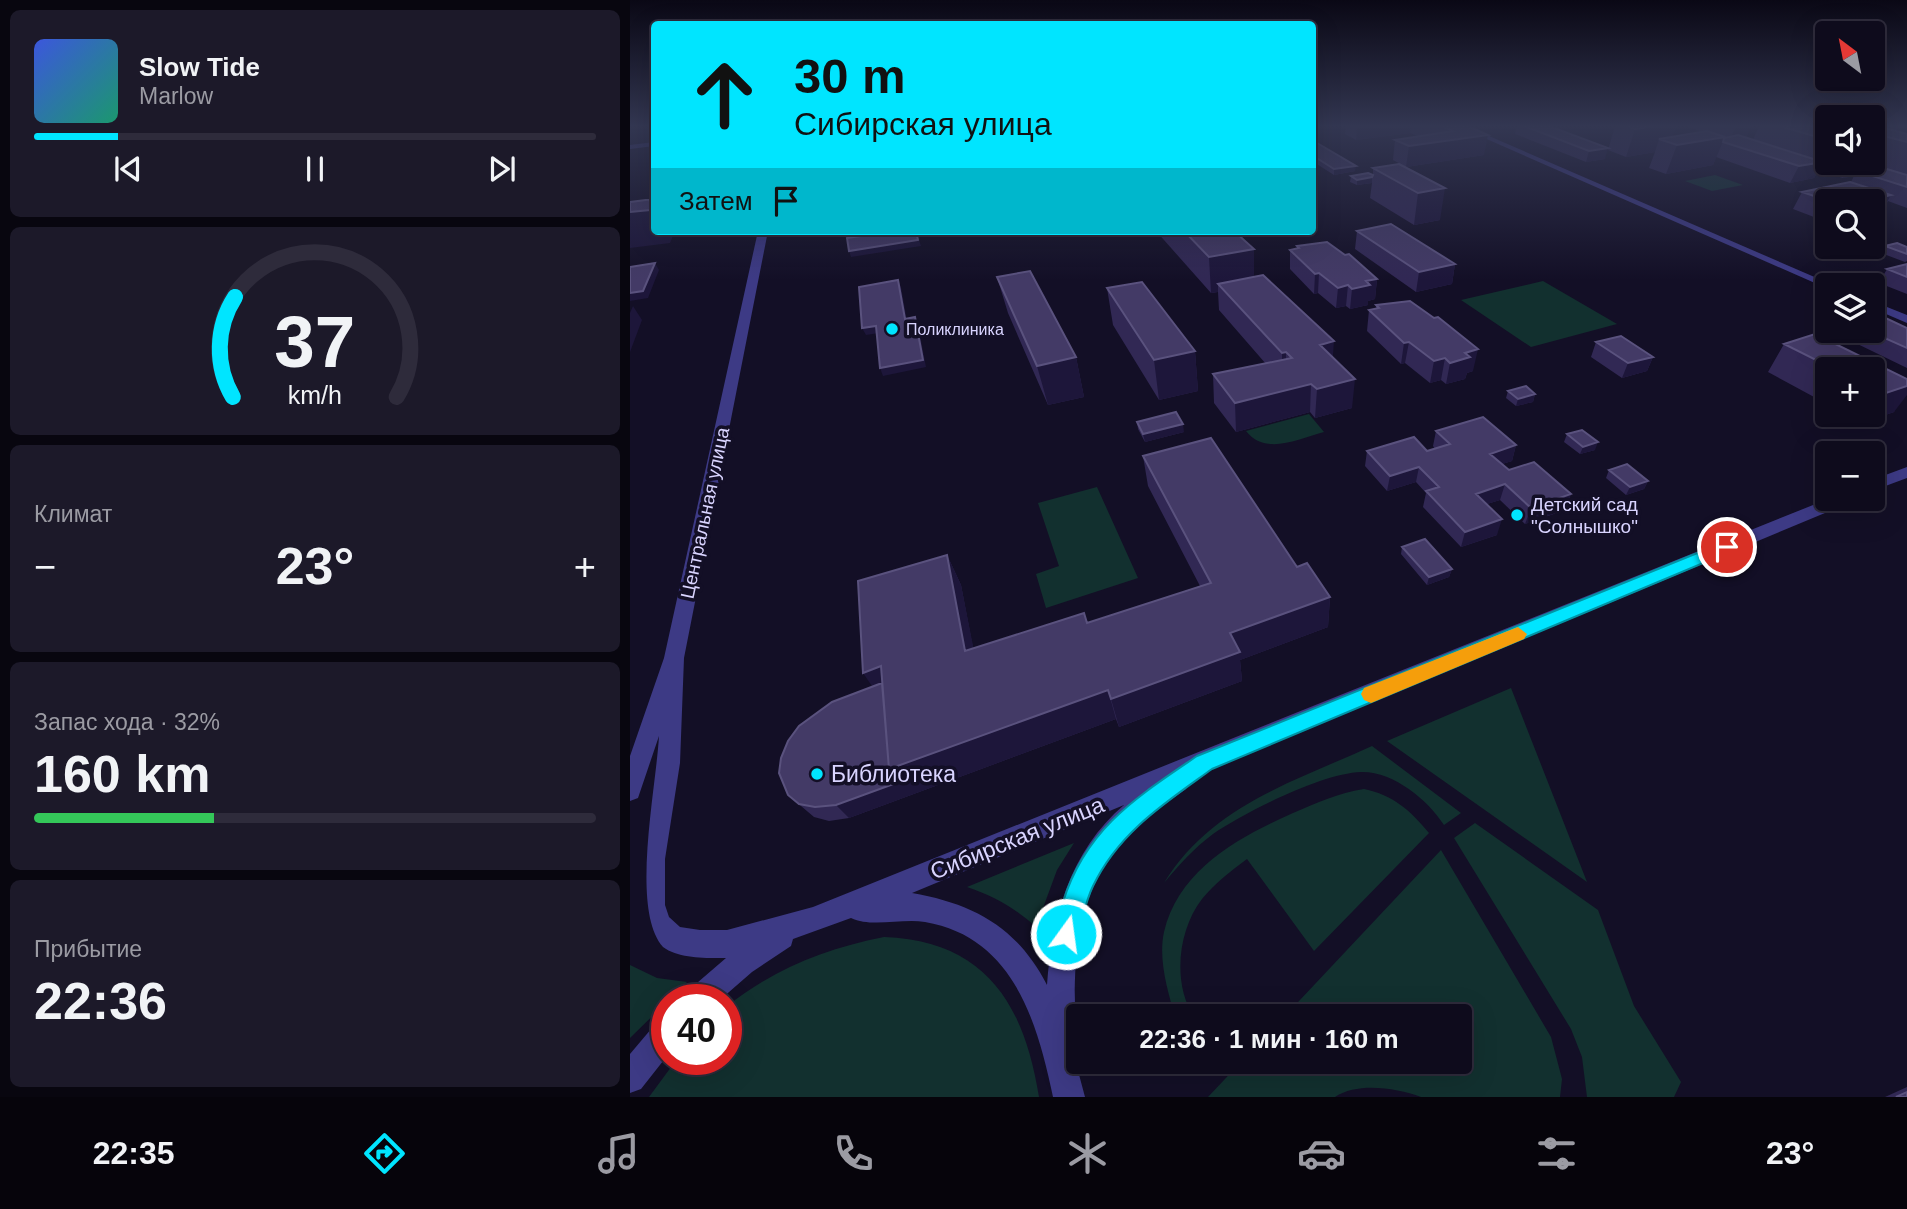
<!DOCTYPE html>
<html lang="ru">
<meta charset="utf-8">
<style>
:root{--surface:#0e0b1c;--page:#1c1929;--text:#f1f3f6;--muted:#9b9ba3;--line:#2e2b3b;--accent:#00e5ff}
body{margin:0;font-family:Arial,sans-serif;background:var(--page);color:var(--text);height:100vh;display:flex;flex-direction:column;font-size:26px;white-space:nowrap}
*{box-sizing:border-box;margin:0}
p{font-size:23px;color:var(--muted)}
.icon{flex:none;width:38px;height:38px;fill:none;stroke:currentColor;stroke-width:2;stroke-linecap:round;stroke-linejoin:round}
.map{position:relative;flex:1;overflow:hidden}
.drawer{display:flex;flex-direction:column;gap:10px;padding:10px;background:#08060f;width:630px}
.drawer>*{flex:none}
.hud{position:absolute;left:21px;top:21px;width:665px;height:214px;border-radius:7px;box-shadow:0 7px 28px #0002,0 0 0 2px var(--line);background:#00e5ff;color:#111;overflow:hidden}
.needle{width:46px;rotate:328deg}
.controls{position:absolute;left:1185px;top:21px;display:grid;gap:14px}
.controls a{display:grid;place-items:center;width:70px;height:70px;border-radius:7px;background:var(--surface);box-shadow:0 7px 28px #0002,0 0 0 2px var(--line);font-size:35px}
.speed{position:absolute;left:21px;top:984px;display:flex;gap:14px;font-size:35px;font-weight:700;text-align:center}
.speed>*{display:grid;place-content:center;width:91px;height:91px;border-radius:50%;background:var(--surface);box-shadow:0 7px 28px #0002,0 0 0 2px var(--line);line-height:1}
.speed .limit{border:10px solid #d22;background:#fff;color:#111}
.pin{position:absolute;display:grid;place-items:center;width:60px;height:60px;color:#fff;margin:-30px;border:4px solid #fff;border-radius:50%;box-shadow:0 2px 7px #0007}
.me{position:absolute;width:77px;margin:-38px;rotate:14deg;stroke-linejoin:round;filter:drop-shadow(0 0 5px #0008)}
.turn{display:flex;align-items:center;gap:24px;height:147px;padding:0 28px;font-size:32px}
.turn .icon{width:91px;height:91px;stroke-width:2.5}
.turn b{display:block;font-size:49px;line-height:60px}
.then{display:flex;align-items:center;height:66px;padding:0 28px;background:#0003;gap:14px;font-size:26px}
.big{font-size:52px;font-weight:700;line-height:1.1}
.drawer .tile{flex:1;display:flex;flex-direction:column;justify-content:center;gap:10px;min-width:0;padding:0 24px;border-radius:10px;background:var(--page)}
.drawer .dial{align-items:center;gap:0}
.dial svg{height:182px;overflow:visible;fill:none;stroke:var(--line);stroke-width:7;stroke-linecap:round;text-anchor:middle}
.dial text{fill:var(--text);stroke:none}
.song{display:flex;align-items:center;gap:21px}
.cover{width:84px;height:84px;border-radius:10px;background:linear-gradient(135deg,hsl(230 70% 55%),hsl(160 70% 35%))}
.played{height:7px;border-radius:4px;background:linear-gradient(90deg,var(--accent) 15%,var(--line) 15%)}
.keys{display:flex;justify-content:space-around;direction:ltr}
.heat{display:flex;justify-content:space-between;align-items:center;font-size:38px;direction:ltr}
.charge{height:10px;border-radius:5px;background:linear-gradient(90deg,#34c759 32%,var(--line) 0)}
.trip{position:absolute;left:436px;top:1004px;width:406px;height:70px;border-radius:7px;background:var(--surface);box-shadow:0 7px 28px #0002,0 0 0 2px var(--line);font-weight:700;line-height:70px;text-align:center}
.tab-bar{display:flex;height:112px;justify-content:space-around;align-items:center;background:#06040b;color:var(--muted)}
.tab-bar .icon{width:49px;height:49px}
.tab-bar .on{color:var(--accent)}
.tab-bar b{font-size:32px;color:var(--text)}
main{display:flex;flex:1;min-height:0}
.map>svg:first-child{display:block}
.green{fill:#12302f}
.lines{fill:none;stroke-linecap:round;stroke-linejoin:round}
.minor{fill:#3d3a85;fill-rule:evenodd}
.wall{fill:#312854;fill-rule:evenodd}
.shaded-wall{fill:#1d163a}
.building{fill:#433a66;stroke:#5a527e;stroke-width:2}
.route{fill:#00e5ff;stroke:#0095a6;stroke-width:2}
.slow{fill:#f59e0b}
.poi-dot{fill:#00e5ff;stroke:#130f26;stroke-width:2.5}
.labels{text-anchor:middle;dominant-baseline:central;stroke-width:7;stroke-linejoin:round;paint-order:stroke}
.far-poi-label{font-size:16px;fill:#d9d4ff;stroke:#130f26;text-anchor:start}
.poi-label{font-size:19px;fill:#d9d4ff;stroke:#130f26;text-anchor:start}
.street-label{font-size:19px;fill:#d9d4ff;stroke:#130f26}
.near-poi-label{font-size:23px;fill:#d9d4ff;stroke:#130f26;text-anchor:start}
.near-street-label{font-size:23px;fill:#d9d4ff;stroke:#130f26}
</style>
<main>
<section class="drawer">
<div class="tile">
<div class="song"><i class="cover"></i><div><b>Slow Tide</b><p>Marlow</p></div></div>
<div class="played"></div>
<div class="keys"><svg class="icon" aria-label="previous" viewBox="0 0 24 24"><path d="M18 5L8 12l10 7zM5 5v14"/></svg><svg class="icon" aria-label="pause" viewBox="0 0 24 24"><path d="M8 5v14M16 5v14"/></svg><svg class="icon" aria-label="next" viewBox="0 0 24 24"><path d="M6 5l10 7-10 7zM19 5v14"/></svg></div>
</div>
<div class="tile dial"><svg viewBox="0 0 100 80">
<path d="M14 69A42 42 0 1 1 86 69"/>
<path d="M14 69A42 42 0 0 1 15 25" stroke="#00e5ff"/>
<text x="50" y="56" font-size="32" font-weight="700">37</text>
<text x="50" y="72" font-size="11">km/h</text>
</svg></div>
<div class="tile"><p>Климат</p>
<div class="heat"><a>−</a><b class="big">23°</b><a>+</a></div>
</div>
<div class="tile"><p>Запас хода · 32%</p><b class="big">160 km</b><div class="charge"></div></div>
<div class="tile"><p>Прибытие</p><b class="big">22:36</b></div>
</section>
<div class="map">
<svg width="1277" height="1097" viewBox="0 0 1277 1097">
<rect width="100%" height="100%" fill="#130f26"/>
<path class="green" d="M1085,175L1113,185L1082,191L1055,181Z
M913,281L987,324L901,347L831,300Z
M679,414L694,432C667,439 636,456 616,431Z
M467,487L508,578L416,608L406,574L429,566L408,503Z
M881,688L957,882L757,741Z
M742,746L831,813L814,825C798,800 763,771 731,772C693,773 615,812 583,834C564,848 549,865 534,883C581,806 663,782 742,746Z
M734,789C763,795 780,810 799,833L684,951L617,859C601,871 585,883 572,899C548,930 542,983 564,1017H545C538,991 528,960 534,932C549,869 609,837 663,813C687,803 708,793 734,789Z
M845,823L968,910L1004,1006L1051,1082L1044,1097H957L952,1057L941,1029L824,838Z
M444,843L427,870L406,927C385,908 364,896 337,887Z
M811,850L921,1037L932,1079L930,1097H791C766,1088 728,1082 705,1097H578L611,1062H830V1017H654Z
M254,937C356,941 394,1004 409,1097H19L47,1059H96V1007C144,969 194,949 254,937Z
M0,965L27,978L57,982L0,1038Z"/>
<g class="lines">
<path class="minor" d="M827,126H836L1203,285L1194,287Z
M24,142V146L0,149V145Z
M128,231H138L54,658L50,763L35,859V905L39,917L50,927L70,930H97L183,907L1198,499H1221L1219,503L559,778L556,789C449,862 441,921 446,1045L443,1052L455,1097H423C407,1021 383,937 295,922C272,918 242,928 221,918L163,939L161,946L122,972L91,999H56L60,989L96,958C76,958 49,959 33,947C0,910 26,790 29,736L8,798L0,801V756L34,658ZM494,805C440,851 422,917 417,985C387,927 344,904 282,893Z
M1242,301L1277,315V323L1242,308Z
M1277,467V478L1242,491V480Z
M37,1017V1056L11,1089L0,1093V1054L27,1022Z"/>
</g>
<path class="wall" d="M716,126H838L854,155L776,167L763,160L765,140L788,136L780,133L726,140L715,134Z
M887,126H919L975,159L956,162L885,134Z
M985,126H1046L1042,137L1073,132L1056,126H1121L1116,138L1123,140L1129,126H1197V163H1242V126H1277V208L1258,201L1251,213L1242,201H1197V222L1163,209L1172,192L1221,182L1224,176L1213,178L1188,170L1184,178L1160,183L1086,157L1083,165L1036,174L1019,168L1025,152L996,157L978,150ZM1238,164L1248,167L1234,170Z
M682,140L725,171L704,175L682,161Z
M769,164L810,220L784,225L740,198L742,183L727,185L720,182L721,176L743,175V168Z
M526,231H604L624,249V277L702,357L722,408L685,418L680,412L606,432L584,403L583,374L636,364L589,310L588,292L581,293Z
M727,231L825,264L822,284L786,292L725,249Z
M667,246L747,279L745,299L738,301V305L720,309L716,306L706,308L688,293L684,294L660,269V250L667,248Z
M1255,246L1277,247V261L1275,262L1251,253Z
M1277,264V294L1249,283L1257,269Z
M367,277L446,357L454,397L418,405L378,313Z
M477,288L565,351L568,391L529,400L483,325Z
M746,305L843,371L837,373L835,379L816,384L811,380L800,383L775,363L771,364L737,331L739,310L746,309Z
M1277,328V368L1211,336L1214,331H1242Z
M966,342L1023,357L1017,371L992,378L961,357Z
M1154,344L1277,379L1264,412L1232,423L1217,415H1242V369H1197V404L1138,372Z
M878,391L905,394L903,402L886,406L876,398Z
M507,422L554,432L515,442L508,429Z
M806,431L886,445L882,461L872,464L879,470L941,494L935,510L895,524L870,500L857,504L867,535L831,547L793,507L796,493L786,482L757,491L735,466L737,451H797L805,449L803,446Z
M937,434L965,450L950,454L934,442Z
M513,456L667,567L700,597L698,627L610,660L612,681L489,727L486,719L219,818L199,821L184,817L158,795L243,687L317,555L331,585L343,648L457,623L570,586L518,486Z
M979,470L1018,481L1014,489L996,495L976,478Z
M772,547L822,569L819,577L797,585L771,554Z
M1277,1087V1097H1255Z"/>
<path class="shaded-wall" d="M727,126H781L780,133L726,140Z
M1023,126H1046L1040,143L1029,139L1025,152L996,157L1005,129Z
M1106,126H1121L1116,138L1100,140Z
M1269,126H1277V136L1262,138Z
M858,135L854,155L776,167L779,146Z
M1095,137L1083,165L1036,174L1047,145Z
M1248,146L1242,155V147Z
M978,148L975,159L956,162L959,151Z
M1193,162L1184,178L1160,183L1169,166Z
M1222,163H1238L1232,173L1227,171L1224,176L1213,178Z
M726,166L725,171L704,175V169Z
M742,177V183L727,185V180Z
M815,188L810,220L784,225L788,193Z
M1261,195L1251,213L1242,215V201H1234Z
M24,201V231H45L40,243L0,248V212Z
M286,231L291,246L221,257L219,251Z
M624,249V284H588V292L581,293L579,257Z
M25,263L29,270L18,298L0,301V293Z
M825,264L822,284L786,292L789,272Z
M689,273L688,293L684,294L685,274Z
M747,279L745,299L738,301V305L720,309L722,289L736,281Z
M268,280L271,287L278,326L275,319Z
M718,285L716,306L706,308L708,288Z
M3,306L12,320L0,352V313Z
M285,317L288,324L296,367L253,376L250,368Z
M246,326L249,333L236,335L232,328Z
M704,341L702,369L690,345Z
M779,342L775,363L771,364L774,343Z
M848,349L843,371L837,373L835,379L816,384L820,363L835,353Z
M565,351L568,391L529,400L524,360Z
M656,352V381L652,382V353Z
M446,357L454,397L418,405L407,366Z
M1023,357L1017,371L992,378L998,363Z
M815,358L811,380L800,383L804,361Z
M725,379L722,408L685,418L687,389Z
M681,384L680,412L606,432L605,403Z
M1277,386V395L1264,412L1232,423L1239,415H1242V409L1253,394Z
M905,394L903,402L886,406L888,399Z
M553,424L554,432L515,442L513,434Z
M968,442L965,450L950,454L953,447Z
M886,445L882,461L856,469L860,454Z
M789,467L786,482L757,491L760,476Z
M1018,481L1014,489L996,495L1000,487Z
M875,484L870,500L841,509L846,494Z
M941,494L935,510L895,524L901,508Z
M872,519L867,535L831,547L835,532Z
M317,555L331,585L350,681L335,651Z
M822,569L819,577L797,585L799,577Z
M700,597L698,627L610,660L612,681L489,727L481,699L600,633Z
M251,666L478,690L486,719L219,818L206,805L259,769L253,702L233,673Z"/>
<path class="building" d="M811,126H838L858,135L779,146L765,140L823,131Z
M894,126H919L978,148L959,151Z
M997,126H1023L1005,129Z
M1150,126H1178L1197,131V140Z
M1242,126H1248L1277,134V142L1242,133Z
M1077,131L1095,137L1047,145L1029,139Z
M1108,135L1193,162L1169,166L1093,142L1094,138Z
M682,140L726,166L704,169L682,155Z
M769,164L815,188L788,193L743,168Z
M1250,167L1277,175V187L1227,171Z
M738,173L743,175L742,177L727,180L721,176Z
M1220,182L1261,195L1234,201H1199L1172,192Z
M24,190V199L20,200Z
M24,199V201L20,210L0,212V202Z
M761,224L825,264L789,272L727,231Z
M266,231H286L288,240L219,251L217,238Z
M554,231H604L624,249L579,257Z
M697,242L715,255L719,254L747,279L736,281L740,285L722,289L718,285L708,288L689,273L685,274L660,250L669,248L667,246Z
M1267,243L1277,247V254L1255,246Z
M25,263L13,291L0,293V267Z
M1277,264V277L1257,269Z
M400,271L446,357L407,366L367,277Z
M633,275L704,341L690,345L725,379L687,389L681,384L605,403L583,374L662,358L656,352L652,353L588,284Z
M268,280L275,319L285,317L293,360L250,368L246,326L232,328L229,287Z
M512,282L565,351L524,360L477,288Z
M780,301L804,318L808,317L848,349L835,353L840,357L820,363L815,358L804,361L779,342L774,343L739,310L749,308L746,305Z
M1247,314L1277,328V348L1239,331H1242V316Z
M1185,334L1277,379V386L1253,394L1242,389V369H1204L1154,344Z
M991,336L1023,357L998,363L966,342Z
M896,386L905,394L888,399L878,391Z
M546,412L553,424L513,434L507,422Z
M853,417L886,445L860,454L879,470L904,462L941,494L901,508L875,484L846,494L872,519L835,532L796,491L809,487L789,467L760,476L737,451L784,437L797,451L820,444L806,431Z
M952,430L968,442L953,447L937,434Z
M581,438L667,567L677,563L700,597L600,633L610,652L481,699L478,690L259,769L251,666L233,673L228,581L317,555L335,651L454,613L457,623L581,583L513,456Z
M997,464L1018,481L1000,487L979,470Z
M795,539L822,569L799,577L772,547Z
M252,683L259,769L269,782L206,805L185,807L169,804L158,795L149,773L151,758L158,741L169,726L202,702Z
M1277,1092V1097H1266Z"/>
<linearGradient id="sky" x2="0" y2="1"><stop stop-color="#0a0815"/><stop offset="0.45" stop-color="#333752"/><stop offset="1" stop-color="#333752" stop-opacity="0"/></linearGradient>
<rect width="1277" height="280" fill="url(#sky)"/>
<path class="route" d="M1097,541L1105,547L1102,551L582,769C535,803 489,832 463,886C454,904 452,925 445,943L436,947L427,943C422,930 429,916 433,902C456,828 507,797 567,756Z"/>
<path class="slow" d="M888,627L897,634L894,639L741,703L734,700L731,694L734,688Z"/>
<g class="poi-dot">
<circle cx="262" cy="329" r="7"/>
<circle cx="887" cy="515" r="7"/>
<circle cx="187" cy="774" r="7"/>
</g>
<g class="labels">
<g class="far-poi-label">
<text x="276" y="329">Поликлиника</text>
</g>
<g class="poi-label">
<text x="901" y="504">Детский сад<tspan x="901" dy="22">"Солнышко"</tspan></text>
</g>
<g class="street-label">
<text transform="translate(75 513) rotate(-78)">Центральная улица</text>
</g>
<g class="near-poi-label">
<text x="201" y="774">Библиотека</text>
</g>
<g class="near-street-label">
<text transform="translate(387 838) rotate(-22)">Сибирская улица</text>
</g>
</g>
</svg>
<div class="controls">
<a><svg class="needle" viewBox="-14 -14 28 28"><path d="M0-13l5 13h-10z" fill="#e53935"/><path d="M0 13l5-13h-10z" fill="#9b9ba3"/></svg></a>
<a><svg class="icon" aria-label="sound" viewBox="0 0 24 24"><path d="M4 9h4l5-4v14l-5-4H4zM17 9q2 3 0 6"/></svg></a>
<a><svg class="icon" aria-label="search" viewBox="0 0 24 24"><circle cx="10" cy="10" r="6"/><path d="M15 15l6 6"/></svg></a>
<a><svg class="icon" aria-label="layers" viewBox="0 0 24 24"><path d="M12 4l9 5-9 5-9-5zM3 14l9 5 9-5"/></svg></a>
<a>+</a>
<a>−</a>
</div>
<div class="speed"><div class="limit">40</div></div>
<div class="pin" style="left:1097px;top:547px;background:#d93025"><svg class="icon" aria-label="arrive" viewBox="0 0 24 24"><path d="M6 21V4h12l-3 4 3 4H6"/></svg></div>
<svg class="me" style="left:436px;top:934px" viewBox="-20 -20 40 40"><circle r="17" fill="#00e5ff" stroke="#fff" stroke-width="3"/><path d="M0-11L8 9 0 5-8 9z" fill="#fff"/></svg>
<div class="trip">22:36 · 1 мин · 160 m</div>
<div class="hud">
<div class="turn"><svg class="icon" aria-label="ahead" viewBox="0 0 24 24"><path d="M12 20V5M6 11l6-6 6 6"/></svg><div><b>30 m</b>Сибирская улица</div></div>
<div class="then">Затем<svg class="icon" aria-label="arrive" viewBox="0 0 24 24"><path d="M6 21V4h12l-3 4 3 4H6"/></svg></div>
</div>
</div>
</main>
<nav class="tab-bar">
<b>22:35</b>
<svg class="icon on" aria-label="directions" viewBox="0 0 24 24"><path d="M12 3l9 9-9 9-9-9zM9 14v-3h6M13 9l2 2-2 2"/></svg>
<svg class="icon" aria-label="music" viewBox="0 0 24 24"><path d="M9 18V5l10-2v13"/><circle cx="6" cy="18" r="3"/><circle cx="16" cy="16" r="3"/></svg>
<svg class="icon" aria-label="phone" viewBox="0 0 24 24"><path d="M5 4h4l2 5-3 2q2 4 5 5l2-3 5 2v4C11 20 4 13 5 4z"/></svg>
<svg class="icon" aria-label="climate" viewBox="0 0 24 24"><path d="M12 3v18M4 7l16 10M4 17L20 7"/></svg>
<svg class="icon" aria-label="car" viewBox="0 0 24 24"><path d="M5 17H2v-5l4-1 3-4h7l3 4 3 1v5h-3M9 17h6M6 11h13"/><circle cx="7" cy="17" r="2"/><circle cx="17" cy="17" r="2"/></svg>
<svg class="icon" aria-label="filters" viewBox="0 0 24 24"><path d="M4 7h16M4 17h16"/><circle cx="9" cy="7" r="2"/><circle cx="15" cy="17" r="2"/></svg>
<b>23°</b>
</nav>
